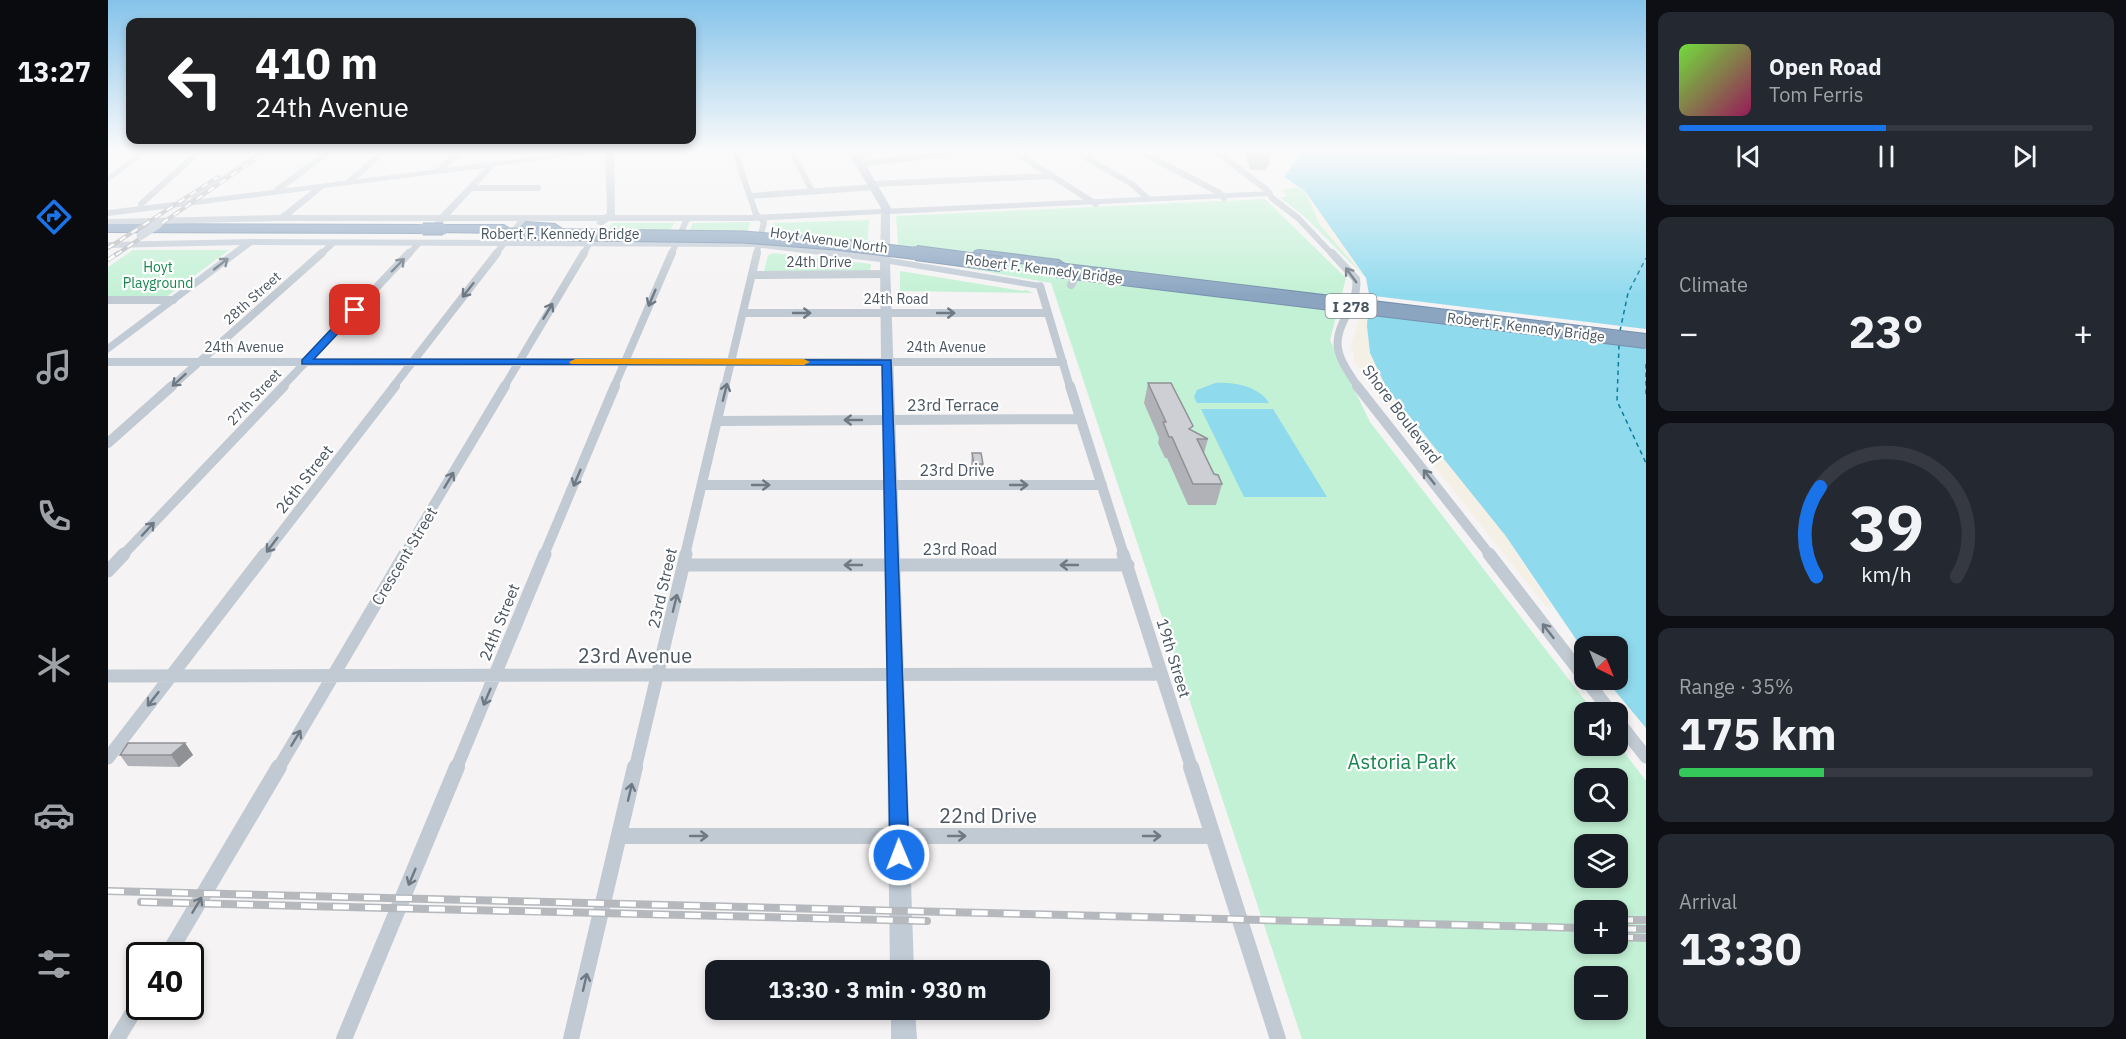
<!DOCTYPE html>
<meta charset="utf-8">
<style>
:root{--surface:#171b24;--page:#242831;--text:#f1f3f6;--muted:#9ea1a6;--line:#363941;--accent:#1a73e8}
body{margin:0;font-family:"IBM Plex Sans",sans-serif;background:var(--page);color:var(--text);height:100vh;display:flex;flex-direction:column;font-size:22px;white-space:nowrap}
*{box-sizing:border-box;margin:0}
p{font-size:20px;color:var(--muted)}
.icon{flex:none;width:33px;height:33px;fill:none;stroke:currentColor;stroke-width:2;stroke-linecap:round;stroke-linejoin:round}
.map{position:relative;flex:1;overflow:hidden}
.sheet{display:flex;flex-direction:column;gap:12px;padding:12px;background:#0d0f14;width:480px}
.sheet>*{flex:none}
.guide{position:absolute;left:18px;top:18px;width:570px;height:126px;border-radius:12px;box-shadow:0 3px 9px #0003;background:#202124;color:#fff;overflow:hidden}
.needle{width:39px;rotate:137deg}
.controls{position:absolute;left:1466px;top:636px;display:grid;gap:12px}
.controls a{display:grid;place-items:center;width:54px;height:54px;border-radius:12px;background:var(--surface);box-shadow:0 3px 9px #0003;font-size:30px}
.speed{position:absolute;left:18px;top:942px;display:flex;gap:12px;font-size:30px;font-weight:700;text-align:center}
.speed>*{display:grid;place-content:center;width:78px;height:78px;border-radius:50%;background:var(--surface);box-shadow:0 3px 9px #0003;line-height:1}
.speed .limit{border:3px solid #111;border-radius:9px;background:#fff;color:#111}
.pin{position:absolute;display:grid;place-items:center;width:51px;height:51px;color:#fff;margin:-26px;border-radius:12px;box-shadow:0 3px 9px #0006}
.me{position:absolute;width:66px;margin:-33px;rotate:359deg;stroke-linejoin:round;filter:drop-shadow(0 0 4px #0008)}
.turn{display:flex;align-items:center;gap:21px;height:126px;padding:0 30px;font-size:27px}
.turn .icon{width:78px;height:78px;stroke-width:2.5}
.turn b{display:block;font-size:42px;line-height:51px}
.big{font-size:45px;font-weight:700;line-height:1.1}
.sheet .tile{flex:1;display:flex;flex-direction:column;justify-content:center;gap:9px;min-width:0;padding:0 21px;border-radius:12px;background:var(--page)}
.sheet .dial{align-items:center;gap:0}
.dial svg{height:156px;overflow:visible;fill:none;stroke:var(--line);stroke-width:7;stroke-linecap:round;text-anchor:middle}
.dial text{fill:var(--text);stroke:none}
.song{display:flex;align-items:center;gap:18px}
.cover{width:72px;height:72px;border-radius:9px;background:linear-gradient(135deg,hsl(100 70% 55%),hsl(330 70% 35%))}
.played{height:6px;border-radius:3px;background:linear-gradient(90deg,var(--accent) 50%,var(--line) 50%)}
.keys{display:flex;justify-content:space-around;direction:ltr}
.heat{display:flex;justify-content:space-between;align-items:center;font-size:33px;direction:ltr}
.charge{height:9px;border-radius:4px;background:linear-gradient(90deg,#34c759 35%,var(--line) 0)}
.trip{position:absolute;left:597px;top:960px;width:345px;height:60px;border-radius:12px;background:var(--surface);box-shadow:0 3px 9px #0003;font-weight:700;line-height:60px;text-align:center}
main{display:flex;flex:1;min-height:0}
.tabs{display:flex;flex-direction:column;width:108px;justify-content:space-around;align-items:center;background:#090b0e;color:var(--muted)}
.tabs .icon{width:42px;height:42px}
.tabs .current{color:var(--accent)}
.tabs b{font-size:27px;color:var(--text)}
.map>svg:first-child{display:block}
.green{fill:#c3f1d5;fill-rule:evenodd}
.sand{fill:#f5f0e5}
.water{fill:#90daee}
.pier{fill:#f5f3f3}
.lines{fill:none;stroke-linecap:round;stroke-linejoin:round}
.ferry{stroke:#0c7c9b;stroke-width:1.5;stroke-dasharray:4.5 4;stroke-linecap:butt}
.highway-casing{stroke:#7690ad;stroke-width:2}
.street-far4{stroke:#c1cad2;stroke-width:6}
.street-far3{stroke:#c1cad2;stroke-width:8}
.street-far2{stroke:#c1cad2;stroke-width:10}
.street-far1{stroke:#c1cad2;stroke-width:13}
.street{stroke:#c1cad2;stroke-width:16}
.secondary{fill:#c1cbd6;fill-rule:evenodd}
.primary{fill:#b3c2d1;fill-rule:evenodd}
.highway{fill:#8ba5c1;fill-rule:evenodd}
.rail-far2-casing{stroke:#b5b8bd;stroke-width:4}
.rail-far1-casing{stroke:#b5b8bd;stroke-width:4.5}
.rail-casing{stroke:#b5b8bd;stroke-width:8}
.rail-far2{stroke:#fff;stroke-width:2;stroke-dasharray:7;stroke-linecap:butt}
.rail-far1{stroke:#fff;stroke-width:3;stroke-dasharray:8;stroke-linecap:butt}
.rail{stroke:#fff;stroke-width:5;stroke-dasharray:16;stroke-linecap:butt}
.highway-bridge-far1-casing{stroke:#7690ad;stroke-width:13;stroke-linecap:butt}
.highway-bridge-casing{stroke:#7690ad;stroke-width:16;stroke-linecap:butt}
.secondary-bridge{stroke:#c1cbd6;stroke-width:9}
.highway-bridge-far1{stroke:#8ba5c1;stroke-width:11}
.highway-bridge{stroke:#8ba5c1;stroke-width:14}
.wall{fill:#b0b2b7}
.shaded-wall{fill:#909195}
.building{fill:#cdcfd5;stroke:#909195;stroke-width:1.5}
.oneway{stroke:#6e7984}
.oneway2{stroke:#6e7983}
.route{fill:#1a73e8;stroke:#114b97;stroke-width:1.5}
.slow{fill:#f59e0b}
.labels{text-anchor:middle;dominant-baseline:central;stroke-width:4.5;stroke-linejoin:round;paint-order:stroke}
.far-street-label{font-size:14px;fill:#4a5661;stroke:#fff}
.far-park-label{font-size:14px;fill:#17864f;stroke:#fff}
.shield{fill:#fff;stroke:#808990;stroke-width:1.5}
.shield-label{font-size:15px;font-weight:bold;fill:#4a5661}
.street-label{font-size:16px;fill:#4a5661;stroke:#fff}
.near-street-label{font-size:20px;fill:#4a5661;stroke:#fff}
.near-park-label{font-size:20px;fill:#17864f;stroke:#fff}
</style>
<main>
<nav class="tabs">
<b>13:27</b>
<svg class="icon current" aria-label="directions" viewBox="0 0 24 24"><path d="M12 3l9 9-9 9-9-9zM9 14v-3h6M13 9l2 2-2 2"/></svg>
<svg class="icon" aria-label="music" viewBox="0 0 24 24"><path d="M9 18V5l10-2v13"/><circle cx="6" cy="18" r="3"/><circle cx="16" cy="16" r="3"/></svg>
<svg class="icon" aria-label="phone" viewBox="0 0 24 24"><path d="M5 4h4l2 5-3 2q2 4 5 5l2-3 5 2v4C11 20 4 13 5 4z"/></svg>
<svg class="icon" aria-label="climate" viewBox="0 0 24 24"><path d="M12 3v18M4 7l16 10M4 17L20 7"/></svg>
<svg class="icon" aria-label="car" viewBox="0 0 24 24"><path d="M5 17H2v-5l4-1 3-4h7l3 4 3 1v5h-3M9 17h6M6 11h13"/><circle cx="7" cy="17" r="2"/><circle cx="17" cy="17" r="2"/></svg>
<svg class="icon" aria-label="filters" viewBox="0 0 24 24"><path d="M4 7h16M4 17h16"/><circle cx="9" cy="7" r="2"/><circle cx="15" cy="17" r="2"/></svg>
</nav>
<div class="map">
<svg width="1538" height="1039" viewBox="0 0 1538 1039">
<rect width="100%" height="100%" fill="#f5f3f3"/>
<path class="green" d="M1191,187L1197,191L1212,225L1258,278L1197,217L1172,198L1180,196L1173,190Z
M1157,199L1238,278L1222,340L1262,422L1486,712H1476V746H1509V743L1538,781V1039H1194L943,283L791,256L788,216ZM1476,778H1509V812H1476ZM1476,844H1509V878H1476ZM1476,910H1509V944H1476ZM1476,976H1509V1010H1476Z
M761,220L759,250L666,238V223Z
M642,222L638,239L578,238L585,223Z
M504,223H566L559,238H495Z
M25,250H121L58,297H0V267Z
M665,253L763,264L762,271H656L660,255Z
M792,271L915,291L918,290L925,293L792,291Z"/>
<path class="sand" d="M1197,191L1258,278L1212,225Z
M1260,289L1259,314L1350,476L1397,535L1444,607H1438L1269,394L1247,362L1243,345Z"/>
<path class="water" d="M1194,150H1328L1352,155L1409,152L1420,150H1538V728L1498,680H1509V646H1476V651L1397,535L1278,387L1262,353L1259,326L1261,294L1258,278L1197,191L1176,177Z
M1107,383C1125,382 1151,386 1161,403H1089L1086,397L1089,390Z
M1165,409L1219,497H1136L1093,409Z"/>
<path class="pier" d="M1258,295L1538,329V347L1256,313Z"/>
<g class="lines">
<path class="ferry" d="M1512,331L1520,293L1538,258
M1511,345L1509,401L1538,463
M1538,364V395"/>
<defs>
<path id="highway" d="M418,222L447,224L453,228L447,232L414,229L412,226Z
M0,224L315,225L321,229L315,233L0,232Z
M335,225H396L402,229L396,233L331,232L329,229Z
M871,250L951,260L957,264L951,268L867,257L865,254L867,251Z"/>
</defs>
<use href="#highway" class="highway-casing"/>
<path class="street-far4" d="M626,150L648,214L656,222L648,255
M683,150L704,191
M903,150L988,204
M964,150L1024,184L1040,199
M1029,150L1112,193L1116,198
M1101,150L1114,156L1159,190L1164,198L1190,218L1225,255
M749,157L770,150
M753,164L868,150
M332,170L353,150
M242,181L278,150
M765,184L944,176
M363,188H430
M169,190L223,150
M642,196L766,187
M33,204L93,150
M212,255L224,244
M300,255L310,244
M387,255L415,219
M475,255L481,244
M563,255L579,219"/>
<path class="street-far3" d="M1224,253L1248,279C1252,304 1226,324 1230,348C1232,362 1243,376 1250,387
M644,275L778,274
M963,285L969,274L976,270
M932,286L962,387
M0,300H65
M636,313H940
M779,362H955
M63,387L214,253
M174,387L301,253
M285,387L389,253
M396,387L476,253
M506,387L564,253
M617,387L649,253"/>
<path class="street-far2" d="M962,386L1016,555
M1249,386L1382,555
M610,421L972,419
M0,443L64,386
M595,485H994
M15,555L176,386
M156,555L287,386
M296,555L397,386
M436,555L507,386
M577,555L617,386"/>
<path class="street-far1" d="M1015,554L1084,769
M1381,554L1476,677
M576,565H1020
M0,571L16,554
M0,676L1053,674
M1478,680L1503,712
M1509,720L1538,757
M0,758L157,554
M170,769L297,554
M348,769L437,554
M527,769L578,554"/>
<path class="street" d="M1083,767L1170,1039
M511,836H1105
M59,956L171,767
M9,1039L32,1001
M236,1039L349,767
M463,1039L527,767"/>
<path class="secondary" d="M34,150H42L0,182V176Z
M153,150H162L92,199L482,150H506L507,215H643L1164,191L1165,193L1161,196L782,214V258L932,283L937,286L932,289L782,264L806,970H782L774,366H0V358H773L772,262L646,247L144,245L0,353V344L132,245L0,248V242L142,239L646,241L772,256L773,214L643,221H501L493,226L488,223L490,221H337L331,225L328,224L327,221H174L0,225V219L172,215L204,190L0,216V210L82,200L83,197ZM497,152L499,213L496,215H342L387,166ZM377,168L332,215H183L216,188Z
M783,1010H807L809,1039H783Z"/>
<path class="primary" d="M739,150H749L783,208L782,214L778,215L773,212V208Z"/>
<use href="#highway" class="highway"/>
<defs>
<path id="rail-far2" d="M0,248L110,177
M8,255L160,150"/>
<path id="rail-far1" d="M0,260L10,253"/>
<path id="rail" d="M0,891L1476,928
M33,902L819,921
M1509,920H1538
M1512,929H1538
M1509,937L1538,938"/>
</defs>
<use href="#rail-far2" class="rail-far2-casing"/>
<use href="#rail-far1" class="rail-far1-casing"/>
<use href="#rail" class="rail-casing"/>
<use href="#rail-far2" class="rail-far2"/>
<use href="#rail-far1" class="rail-far1"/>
<use href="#rail" class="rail"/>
<defs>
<path id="highway-bridge-far1" d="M315,229H335
M391,234L635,237L726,244L820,255"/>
<path id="highway-bridge" d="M808,253L893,264
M949,270L1538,341"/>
</defs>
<use href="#highway-bridge-far1" class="highway-bridge-far1-casing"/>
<use href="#highway-bridge" class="highway-bridge-casing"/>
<path class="secondary-bridge" d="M33,235L50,224"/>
<use href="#highway-bridge-far1" class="highway-bridge-far1"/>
<use href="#highway-bridge" class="highway-bridge"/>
</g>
<path class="wall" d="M1138,150H1164L1160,167H1158L1157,170H1143L1137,155Z
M1040,383L1084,431L1100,439L1096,453L1106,474L1114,484L1108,505H1080L1059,458H1057L1050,443L1051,438L1036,403Z
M864,453L875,464L874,474H865L863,464Z
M77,743L85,755L71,767L20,766L12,755Z"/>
<path class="shaded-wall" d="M77,743L85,755L71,767L63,755Z"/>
<path class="building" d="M1040,383H1063L1085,426L1081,429L1100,439H1089L1106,474L1110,475L1114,484H1085L1064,437H1061L1055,422H1058Z
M864,453H873L875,464H866Z
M20,743H77L63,755H12Z"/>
<defs><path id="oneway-shaft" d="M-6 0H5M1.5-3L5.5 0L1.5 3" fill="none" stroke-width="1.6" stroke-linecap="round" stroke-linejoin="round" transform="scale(1.5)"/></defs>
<use class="oneway" href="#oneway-shaft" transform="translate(113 264) rotate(-38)"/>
<g class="oneway2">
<use href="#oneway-shaft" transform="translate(290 265) rotate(-46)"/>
<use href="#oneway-shaft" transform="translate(1243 275) rotate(-126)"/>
<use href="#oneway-shaft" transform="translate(360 290) rotate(128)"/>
<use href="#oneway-shaft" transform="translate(544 298) rotate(113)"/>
<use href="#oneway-shaft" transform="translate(440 311) rotate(-59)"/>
<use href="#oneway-shaft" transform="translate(694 313)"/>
<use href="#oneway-shaft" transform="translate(838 313)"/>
<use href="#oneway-shaft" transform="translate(71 380) rotate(138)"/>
<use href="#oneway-shaft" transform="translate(617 392) rotate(-76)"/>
<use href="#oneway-shaft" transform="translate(745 420) rotate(180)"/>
<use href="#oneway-shaft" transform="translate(1321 477) rotate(-128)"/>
<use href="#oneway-shaft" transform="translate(469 478) rotate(113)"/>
<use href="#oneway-shaft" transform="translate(341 480) rotate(-59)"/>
<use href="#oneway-shaft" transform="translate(653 485)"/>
<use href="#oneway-shaft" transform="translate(911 485)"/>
<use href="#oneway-shaft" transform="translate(40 529) rotate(-47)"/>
<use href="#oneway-shaft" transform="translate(164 545) rotate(127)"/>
<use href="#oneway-shaft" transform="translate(745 565) rotate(180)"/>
<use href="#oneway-shaft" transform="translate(961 565) rotate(180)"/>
<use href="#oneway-shaft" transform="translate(567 603) rotate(-76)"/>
<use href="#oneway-shaft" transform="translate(1440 631) rotate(-128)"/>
<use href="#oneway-shaft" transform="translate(379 697) rotate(113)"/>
<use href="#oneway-shaft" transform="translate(45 699) rotate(128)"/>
<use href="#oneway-shaft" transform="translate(188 738) rotate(-59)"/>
<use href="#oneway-shaft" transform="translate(522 792) rotate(-77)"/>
<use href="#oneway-shaft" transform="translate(591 836)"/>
<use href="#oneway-shaft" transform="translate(849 836)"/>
<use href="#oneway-shaft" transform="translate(1044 836)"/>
<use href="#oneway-shaft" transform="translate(304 877) rotate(113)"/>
<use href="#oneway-shaft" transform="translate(89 905) rotate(-59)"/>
<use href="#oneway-shaft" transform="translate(477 982) rotate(-77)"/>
</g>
<linearGradient id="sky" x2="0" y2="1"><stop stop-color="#85c3ea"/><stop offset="0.51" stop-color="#fafafa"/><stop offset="1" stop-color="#fafafa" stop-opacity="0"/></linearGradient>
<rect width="1538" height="295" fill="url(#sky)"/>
<path class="route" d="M243,308L252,310L206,359L783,360L801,855L798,861L791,864L784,861L782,855L774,365L194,364V360Z"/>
<path class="slow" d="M467,359H696L702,362L696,365L463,364L461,362Z"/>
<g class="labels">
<g class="far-street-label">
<text x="452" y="234">Robert F. Kennedy Bridge</text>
<text transform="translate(721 240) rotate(8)">Hoyt Avenue North</text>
<text x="711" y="262">24th Drive</text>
<text transform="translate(936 269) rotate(7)">Robert F. Kennedy Bridge</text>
<text transform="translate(144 298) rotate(-42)">28th Street</text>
<text x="788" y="299">24th Road</text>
<text transform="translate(1418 327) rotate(7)">Robert F. Kennedy Bridge</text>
<text x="136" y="347">24th Avenue</text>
<text x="838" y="347">24th Avenue</text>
<text transform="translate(146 397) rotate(-47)">27th Street</text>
</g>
<g class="far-park-label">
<text x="50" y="267">Hoyt<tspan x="50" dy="16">Playground</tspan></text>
</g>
<rect class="shield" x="1217.5" y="294" width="51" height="24" rx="4.5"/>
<g class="shield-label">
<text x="1243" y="306">I 278</text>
</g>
<g class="street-label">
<text x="845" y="405">23rd Terrace</text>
<text transform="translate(1294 414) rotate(53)">Shore Boulevard</text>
<text x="849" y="470">23rd Drive</text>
<text transform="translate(196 479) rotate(-52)">26th Street</text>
<text x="852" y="549">23rd Road</text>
<text transform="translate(296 556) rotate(-59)">Crescent Street</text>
<text transform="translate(554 588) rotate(-77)">23rd Street</text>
<text transform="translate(391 622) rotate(-68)">24th Street</text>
<text transform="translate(1066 658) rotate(73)">19th Street</text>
</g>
<g class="near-street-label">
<text x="527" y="655">23rd Avenue</text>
<text x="880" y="815">22nd Drive</text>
</g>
<g class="near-park-label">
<text x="1294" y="761">Astoria Park</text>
</g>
</g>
</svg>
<div class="controls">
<a><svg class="needle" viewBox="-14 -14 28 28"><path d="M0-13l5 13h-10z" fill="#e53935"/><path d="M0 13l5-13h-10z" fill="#9ea1a6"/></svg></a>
<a><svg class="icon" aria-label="sound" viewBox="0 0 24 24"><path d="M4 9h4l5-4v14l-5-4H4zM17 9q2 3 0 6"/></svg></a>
<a><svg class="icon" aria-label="search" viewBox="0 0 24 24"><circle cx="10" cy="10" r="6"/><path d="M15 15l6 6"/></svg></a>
<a><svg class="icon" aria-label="layers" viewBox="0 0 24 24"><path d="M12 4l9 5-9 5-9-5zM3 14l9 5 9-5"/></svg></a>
<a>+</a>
<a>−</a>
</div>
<div class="speed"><div class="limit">40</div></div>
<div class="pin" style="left:247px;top:310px;background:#d93025"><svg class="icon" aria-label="arrive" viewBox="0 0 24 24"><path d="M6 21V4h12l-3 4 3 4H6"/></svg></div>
<svg class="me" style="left:791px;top:855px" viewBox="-20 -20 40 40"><circle r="17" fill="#1a73e8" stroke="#fff" stroke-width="3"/><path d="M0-11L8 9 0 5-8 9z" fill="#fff"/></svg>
<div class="trip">13:30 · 3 min · 930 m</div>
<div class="guide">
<div class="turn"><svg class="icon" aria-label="left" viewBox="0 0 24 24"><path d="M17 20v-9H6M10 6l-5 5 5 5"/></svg><div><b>410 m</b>24th Avenue</div></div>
</div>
</div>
<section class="sheet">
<div class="tile">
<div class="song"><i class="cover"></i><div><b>Open Road</b><p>Tom Ferris</p></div></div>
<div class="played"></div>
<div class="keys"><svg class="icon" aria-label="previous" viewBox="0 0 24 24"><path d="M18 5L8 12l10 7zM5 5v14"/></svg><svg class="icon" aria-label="pause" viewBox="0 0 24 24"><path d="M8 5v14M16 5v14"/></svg><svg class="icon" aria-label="next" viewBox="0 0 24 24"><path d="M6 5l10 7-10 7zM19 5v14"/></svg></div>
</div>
<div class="tile"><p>Climate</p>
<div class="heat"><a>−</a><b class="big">23°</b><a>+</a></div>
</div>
<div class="tile dial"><svg viewBox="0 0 100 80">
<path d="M14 69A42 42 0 1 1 86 69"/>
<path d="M14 69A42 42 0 0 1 16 23" stroke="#1a73e8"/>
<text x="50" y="56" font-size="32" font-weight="700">39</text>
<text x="50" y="72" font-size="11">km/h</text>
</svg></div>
<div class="tile"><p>Range · 35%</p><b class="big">175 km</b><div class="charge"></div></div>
<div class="tile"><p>Arrival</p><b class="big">13:30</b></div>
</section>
</main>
